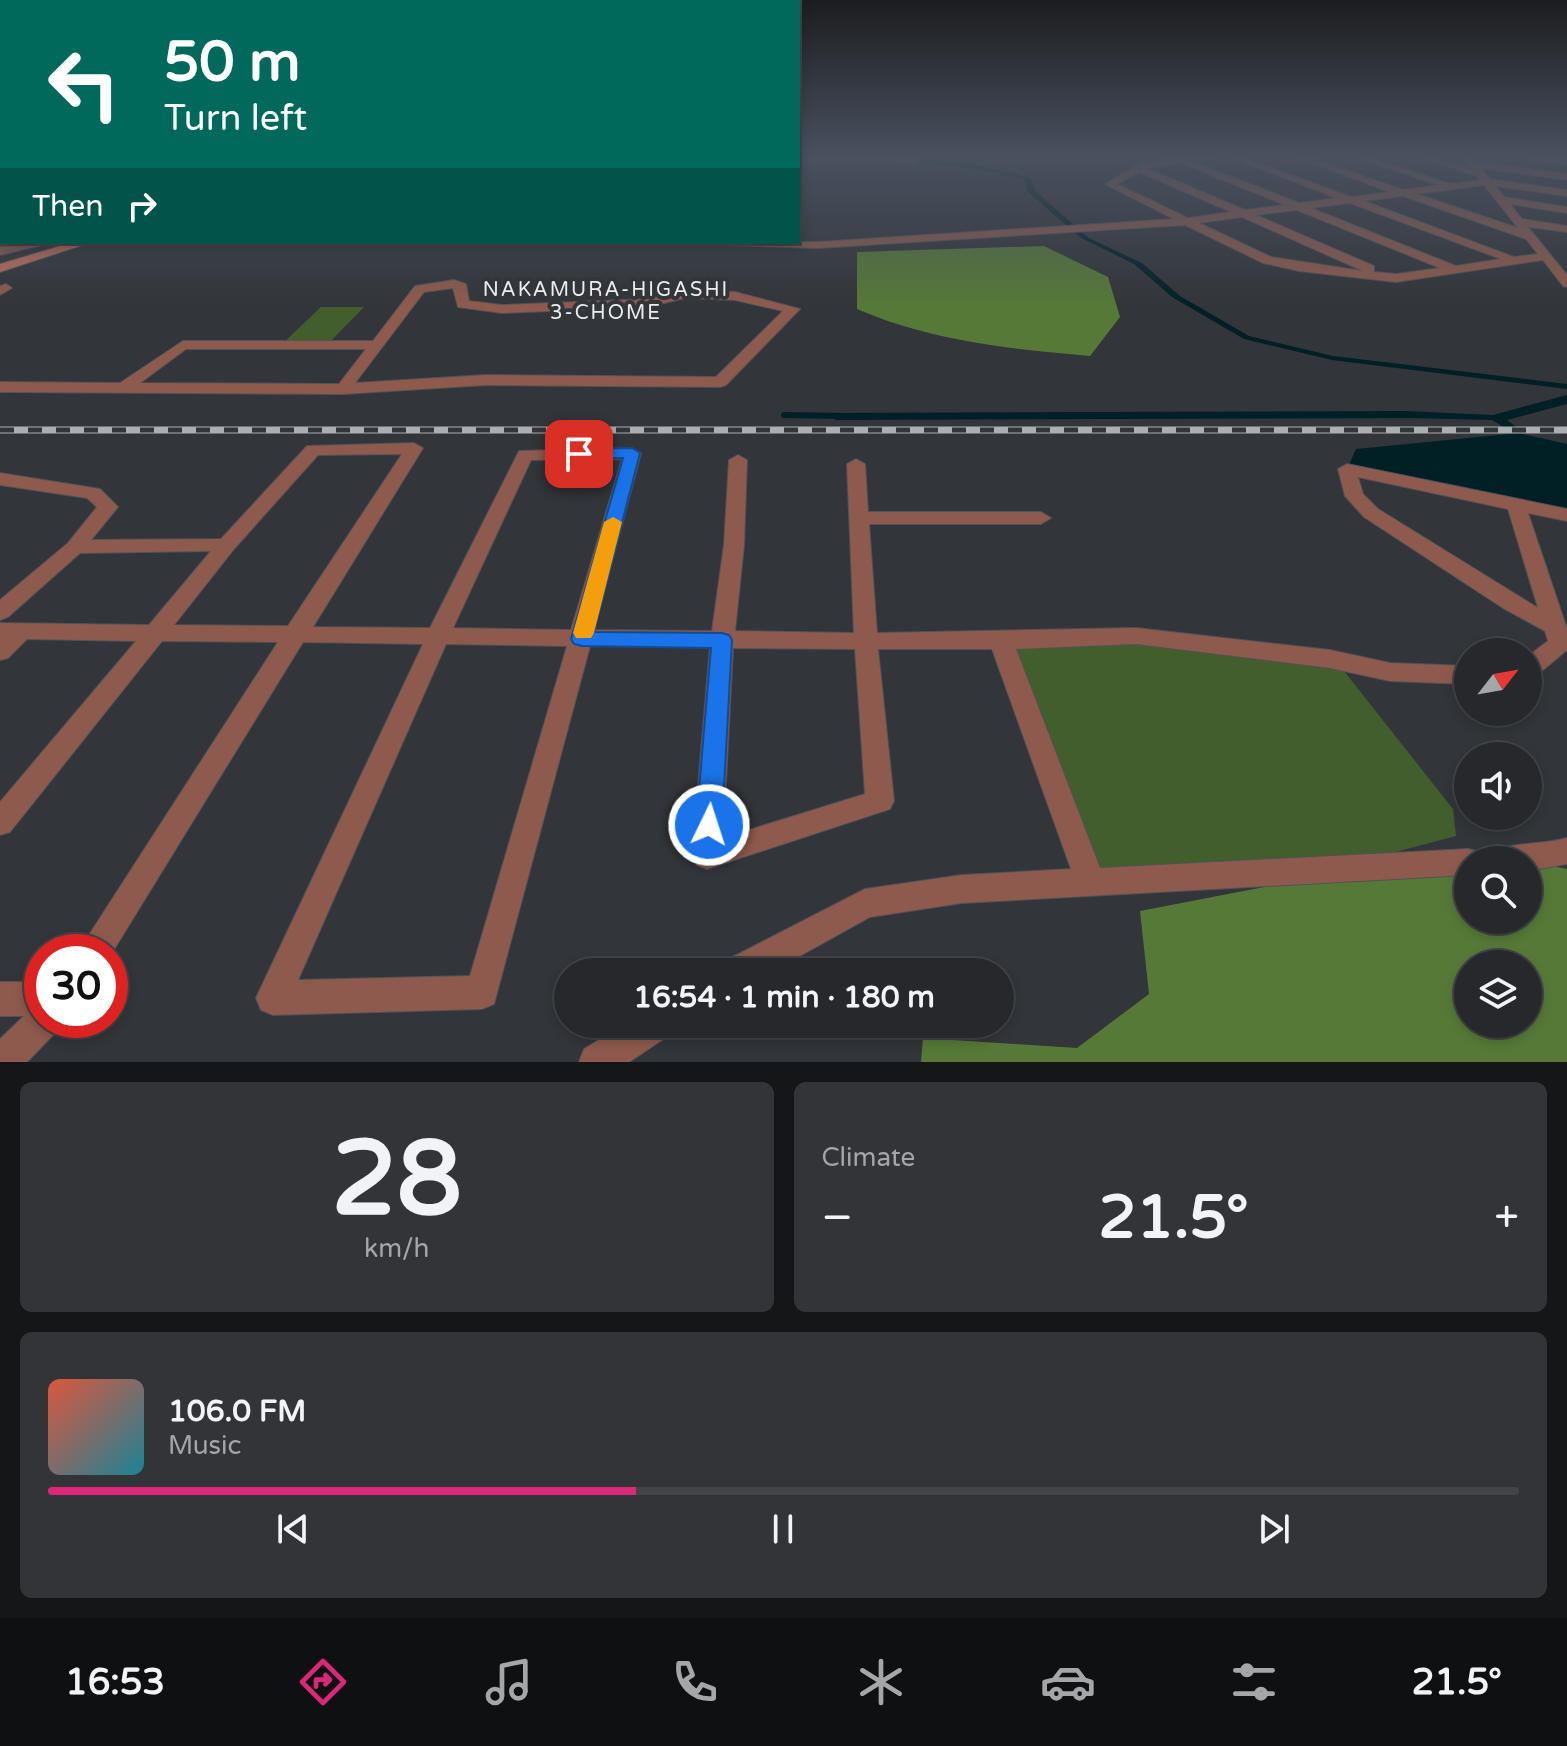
<!DOCTYPE html>
<meta charset="utf-8">
<style>
:root{--surface:#26282b;--page:#323437;--text:#f1f3f6;--muted:#a4a6a9;--line:#424447;--accent:#db2777}
body{margin:0;font-family:"Varela Round",sans-serif;background:var(--page);color:var(--text);height:100vh;display:flex;flex-direction:column;font-size:30px;white-space:nowrap}
*{box-sizing:border-box;margin:0}
p{font-size:26px;color:var(--muted)}
.icon{flex:none;width:44px;height:44px;fill:none;stroke:currentColor;stroke-width:2;stroke-linecap:round;stroke-linejoin:round}
.map{position:relative;height:1062px;overflow:hidden}
.drawer{display:flex;flex-direction:column;gap:20px;padding:20px;background:#151618;flex:1}
.drawer>*{flex:none}
.top-card{position:absolute;left:0px;top:0px;width:800px;height:244px;box-shadow:0 4px 12px #0003,0 0 0 2px var(--line);background:#00695c;color:#fff;overflow:hidden}
.needle{width:52px;rotate:59deg}
.fabs{position:absolute;left:1454px;top:638px;display:grid;gap:16px}
.fabs a{display:grid;place-items:center;width:88px;height:88px;border-radius:50%;background:var(--surface);box-shadow:0 4px 12px #0003,0 0 0 2px var(--line);font-size:40px}
.speed{position:absolute;left:24px;top:934px;display:flex;gap:16px;font-size:40px;font-weight:700;text-align:center}
.speed>*{display:grid;place-content:center;width:104px;height:104px;border-radius:50%;background:var(--surface);box-shadow:0 4px 12px #0003,0 0 0 2px var(--line);line-height:1}
.speed .limit{border:12px solid #d22;background:#fff;color:#111}
.pin{position:absolute;display:grid;place-items:center;width:68px;height:68px;color:#fff;margin:-34px;border-radius:16px;box-shadow:0 4px 12px #0006}
.me{position:absolute;width:88px;margin:-44px;rotate:4deg;stroke-linejoin:round;filter:drop-shadow(0 0 6px #0008)}
.turn{display:flex;align-items:center;gap:28px;height:168px;padding:0 32px;font-size:36px}
.turn .icon{width:104px;height:104px;stroke-width:2.5}
.turn b{display:block;font-size:56px;line-height:68px}
.then{display:flex;align-items:center;height:76px;padding:0 32px;background:#0003;gap:16px;font-size:30px}
.big{font-size:60px;font-weight:700;line-height:1.1}
.drawer .card{flex:1;display:flex;flex-direction:column;justify-content:center;gap:12px;min-width:0;padding:0 28px;border-radius:12px;background:var(--page)}
.drawer .dial{align-items:center;gap:0}
.dial b{font-size:104px;line-height:1}
.song{display:flex;align-items:center;gap:24px}
.cover{width:96px;height:96px;border-radius:12px;background:linear-gradient(135deg,hsl(10 70% 55%),hsl(190 70% 35%))}
.played{height:8px;border-radius:4px;background:linear-gradient(90deg,var(--accent) 40%,var(--line) 40%)}
.keys{display:flex;justify-content:space-around;direction:ltr}
.heat{display:flex;justify-content:space-between;align-items:center;font-size:44px;direction:ltr}
.drawer .tiles{flex:1;display:grid;gap:20px;grid-template-columns:1fr 1fr}
.card:last-child{grid-column:span 2}
.trip{position:absolute;left:554px;top:958px;width:460px;height:80px;border-radius:40px;background:var(--surface);box-shadow:0 4px 12px #0003,0 0 0 2px var(--line);font-weight:700;line-height:80px;text-align:center}
.tab-bar{display:flex;height:128px;justify-content:space-around;align-items:center;background:#0f1011;color:var(--muted)}
.tab-bar .icon{width:56px;height:56px}
.tab-bar .selected{color:var(--accent)}
.tab-bar b{font-size:36px;color:var(--text)}
.map>svg:first-child{display:block}
.green{fill:#435e2d}
.forest{fill:#567938;fill-rule:evenodd}
.water{fill:#002026}
.lines{fill:none;stroke-linecap:round;stroke-linejoin:round}
.stream-far1{stroke:#002026;stroke-width:4}
.stream{stroke:#002026;stroke-width:6}
.street-casing{stroke:#505256;stroke-width:2}
.secondary-casing{stroke:#505256;stroke-width:2}
.street{fill:#8e5a4d;fill-rule:evenodd}
.secondary{fill:#bf6d59;fill-rule:evenodd}
.rail-casing{stroke:#abaeb1;stroke-width:7}
.rail{stroke:#323539;stroke-width:5;stroke-dasharray:14;stroke-linecap:butt}
.route{fill:#1a73e8;stroke:#114b97;stroke-width:2}
.slow{fill:#f59e0b}
.labels{text-anchor:middle;dominant-baseline:central;stroke-width:8;stroke-linejoin:round;paint-order:stroke}
.far-neighbourhood-label{font-size:20px;letter-spacing:2px;fill:#ebedf0;stroke:#323539}
</style>
<div class="map">
<svg width="1567" height="1062" viewBox="0 0 1567 1062">
<rect width="100%" height="100%" fill="#323539"/>
<path class="green" d="M321,307H364L329,343H283Z
M1139,642L1340,666L1453,809L1456,836L1361,861L1098,876L1009,647Z"/>
<path class="forest" d="M1044,246L1108,277L1120,317L1090,356C1010,349 931,341 857,309V252Z
M1467,848L1524,860H1468V920H1528V861L1567,869V1062H921L923,1038L1077,1048L1149,994L1140,911ZM1468,964H1528V1024H1468Z"/>
<path class="water" d="M975,166L1015,173L1031,179L1035,191L1089,238L1142,263L1180,296L1249,336L1333,356L1567,384V389L1332,360L1244,339L1172,297L1134,264L1081,238L1027,191L1024,179L973,168Z
M1567,395V404L1507,420L1523,432H1512L1492,420L1413,418L835,420V413L1404,411L1493,415Z
M1519,433L1567,444V512L1348,467L1356,449Z"/>
<g class="lines">
<path class="stream-far1" d="M893,158L982,168"/>
<path class="stream" d="M784,415L844,416"/>
<defs>
<path id="street" d="M798,157L913,159L923,157L916,165L885,160L798,162Z
M1186,157H1219L1194,162L1299,203L1337,198L1230,157H1243L1351,197L1390,192L1295,157H1308L1404,190L1438,185L1355,157H1369L1451,184L1480,180L1477,176L1419,157H1433L1471,168L1463,157H1472L1476,162L1567,174V180L1481,168L1490,179L1567,190V196L1495,186L1504,197L1567,207V213L1510,204L1522,219L1567,226V232L1528,227L1567,275V287L1563,286L1543,260L1396,282L1299,271L1263,263L1185,225L818,248L728,245L722,242H818L1174,219L1105,184L1143,162ZM1182,163L1183,164L1285,205L1245,210L1146,168ZM1139,172L1231,212L1188,218L1117,184ZM1484,185L1518,228L1417,194ZM1403,196L1526,239L1538,254L1514,257L1364,201ZM1350,203L1501,259L1456,266L1311,208ZM1297,210L1440,268L1396,274L1374,272V266L1256,215ZM1242,217L1363,271L1271,257L1199,223Z
M1524,157L1567,159V165L1528,160Z
M0,197H2V204H0Z
M29,242H54L0,255V247Z
M454,280L466,284L469,301L502,305L648,299L685,290L735,292L800,309L726,385L720,387L486,385L343,394L0,392V382L120,383L183,341H373L415,286ZM453,288L458,307L502,313L648,307L685,298L735,300L783,311L716,377L486,375L355,383L424,292ZM186,349H366L339,384L140,383Z
M6,284L12,288L0,295V286Z
M414,443L423,448L313,627L430,628L519,451L632,448L641,453L594,630L712,631L724,545L729,460L738,455L747,460L744,545L735,631L854,633L847,464L856,459L865,464L868,512H1041L1051,518L1041,524H869L877,633L1136,628L1330,650L1390,663L1468,666V684L1390,681L1330,668L1136,644L1016,649L1100,868L1468,849L1479,853L1482,860H1468V875L962,903L870,917L771,972H723L727,960L865,889L962,875L1071,869L992,649H878L894,801L890,809L707,869L697,865L692,856L710,647L590,646L494,1004L482,1009L273,1015L261,1010L256,998L423,644L303,642L110,956V952H78L278,642L162,641L10,832L0,835V802L136,641L27,639L8,658L0,660V623L149,625L211,551L80,553L8,617L0,620V600L68,543L97,507L87,498L0,485V473L100,489L118,507L91,540L221,539L307,446ZM402,454L288,626L174,625L234,549L318,455ZM622,459L571,630L453,628L531,460ZM446,644L567,646L470,976L298,980ZM733,648L855,649L865,794L723,838Z
M1347,464L1567,509V521L1528,513L1567,629V650L1537,675L1528,678V656L1548,641L1545,631L1503,608L1364,517L1345,496L1338,469ZM1358,477L1508,509L1538,608L1378,509L1363,494Z
M1567,838V864L1528,871V860H1485L1490,851C1514,842 1542,845 1567,838Z
M0,982H42V1020H61L56,1032L27,1062H0V1039L24,1016H0Z
M625,1024H673L668,1036L629,1062H579L584,1049Z"/>
<path id="secondary" d="M74,242H92L0,272V264Z"/>
</defs>
<use href="#street" class="street-casing"/>
<use href="#secondary" class="secondary-casing"/>
<use href="#street" class="street"/>
<use href="#secondary" class="secondary"/>
<defs>
<path id="rail" d="M0,430H1567"/>
</defs>
<use href="#rail" class="rail-casing"/>
<use href="#rail" class="rail"/>
</g>
<linearGradient id="sky" x2="0" y2="1"><stop stop-color="#1c1d1f"/><stop offset="0.51" stop-color="#49515f"/><stop offset="1" stop-color="#49515f" stop-opacity="0"/></linearGradient>
<rect width="1567" height="306" fill="url(#sky)"/>
<path class="route" d="M632,448L640,453L594,632L722,633L729,635L732,640L722,825L719,833L709,836L700,833L696,825L711,648L582,646L574,644L571,639L623,458L579,459L571,454L579,449Z"/>
<path class="slow" d="M613,517L622,522L594,633L591,638H576L573,633L604,522Z"/>
<g class="labels">
<g class="far-neighbourhood-label">
<text x="606" y="290">NAKAMURA-HIGASHI<tspan x="606" dy="23">3-CHOME</tspan></text>
</g>
</g>
</svg>
<div class="fabs">
<a><svg class="needle" viewBox="-14 -14 28 28"><path d="M0-13l5 13h-10z" fill="#e53935"/><path d="M0 13l5-13h-10z" fill="#a4a6a9"/></svg></a>
<a><svg class="icon" aria-label="sound" viewBox="0 0 24 24"><path d="M4 9h4l5-4v14l-5-4H4zM17 9q2 3 0 6"/></svg></a>
<a><svg class="icon" aria-label="search" viewBox="0 0 24 24"><circle cx="10" cy="10" r="6"/><path d="M15 15l6 6"/></svg></a>
<a><svg class="icon" aria-label="layers" viewBox="0 0 24 24"><path d="M12 4l9 5-9 5-9-5zM3 14l9 5 9-5"/></svg></a>
</div>
<div class="speed"><div class="limit">30</div></div>
<div class="pin" style="left:579px;top:454px;background:#d93025"><svg class="icon" aria-label="arrive" viewBox="0 0 24 24"><path d="M6 21V4h12l-3 4 3 4H6"/></svg></div>
<svg class="me" style="left:709px;top:825px" viewBox="-20 -20 40 40"><circle r="17" fill="#1a73e8" stroke="#fff" stroke-width="3"/><path d="M0-11L8 9 0 5-8 9z" fill="#fff"/></svg>
<div class="trip">16:54 · 1 min · 180 m</div>
<div class="top-card">
<div class="turn"><svg class="icon" aria-label="left" viewBox="0 0 24 24"><path d="M17 20v-9H6M10 6l-5 5 5 5"/></svg><div><b>50 m</b>Turn left</div></div>
<div class="then">Then<svg class="icon" aria-label="right" viewBox="0 0 24 24"><path d="M7 20v-9h11M14 6l5 5-5 5"/></svg></div>
</div>
</div>
<section class="drawer">
<div class="tiles">
<div class="card dial"><b>28</b><p>km/h</p></div>
<div class="card"><p>Climate</p>
<div class="heat"><a>−</a><b class="big">21.5°</b><a>+</a></div>
</div>
<div class="card">
<div class="song"><i class="cover"></i><div><b>106.0 FM</b><p>Music</p></div></div>
<div class="played"></div>
<div class="keys"><svg class="icon" aria-label="previous" viewBox="0 0 24 24"><path d="M18 5L8 12l10 7zM5 5v14"/></svg><svg class="icon" aria-label="pause" viewBox="0 0 24 24"><path d="M8 5v14M16 5v14"/></svg><svg class="icon" aria-label="next" viewBox="0 0 24 24"><path d="M6 5l10 7-10 7zM19 5v14"/></svg></div>
</div>
</div>
</section>
<nav class="tab-bar">
<b>16:53</b>
<svg class="icon selected" aria-label="directions" viewBox="0 0 24 24"><path d="M12 3l9 9-9 9-9-9zM9 14v-3h6M13 9l2 2-2 2"/></svg>
<svg class="icon" aria-label="music" viewBox="0 0 24 24"><path d="M9 18V5l10-2v13"/><circle cx="6" cy="18" r="3"/><circle cx="16" cy="16" r="3"/></svg>
<svg class="icon" aria-label="phone" viewBox="0 0 24 24"><path d="M5 4h4l2 5-3 2q2 4 5 5l2-3 5 2v4C11 20 4 13 5 4z"/></svg>
<svg class="icon" aria-label="climate" viewBox="0 0 24 24"><path d="M12 3v18M4 7l16 10M4 17L20 7"/></svg>
<svg class="icon" aria-label="car" viewBox="0 0 24 24"><path d="M5 17H2v-5l4-1 3-4h7l3 4 3 1v5h-3M9 17h6M6 11h13"/><circle cx="7" cy="17" r="2"/><circle cx="17" cy="17" r="2"/></svg>
<svg class="icon" aria-label="filters" viewBox="0 0 24 24"><path d="M4 7h16M4 17h16"/><circle cx="9" cy="7" r="2"/><circle cx="15" cy="17" r="2"/></svg>
<b>21.5°</b>
</nav>
